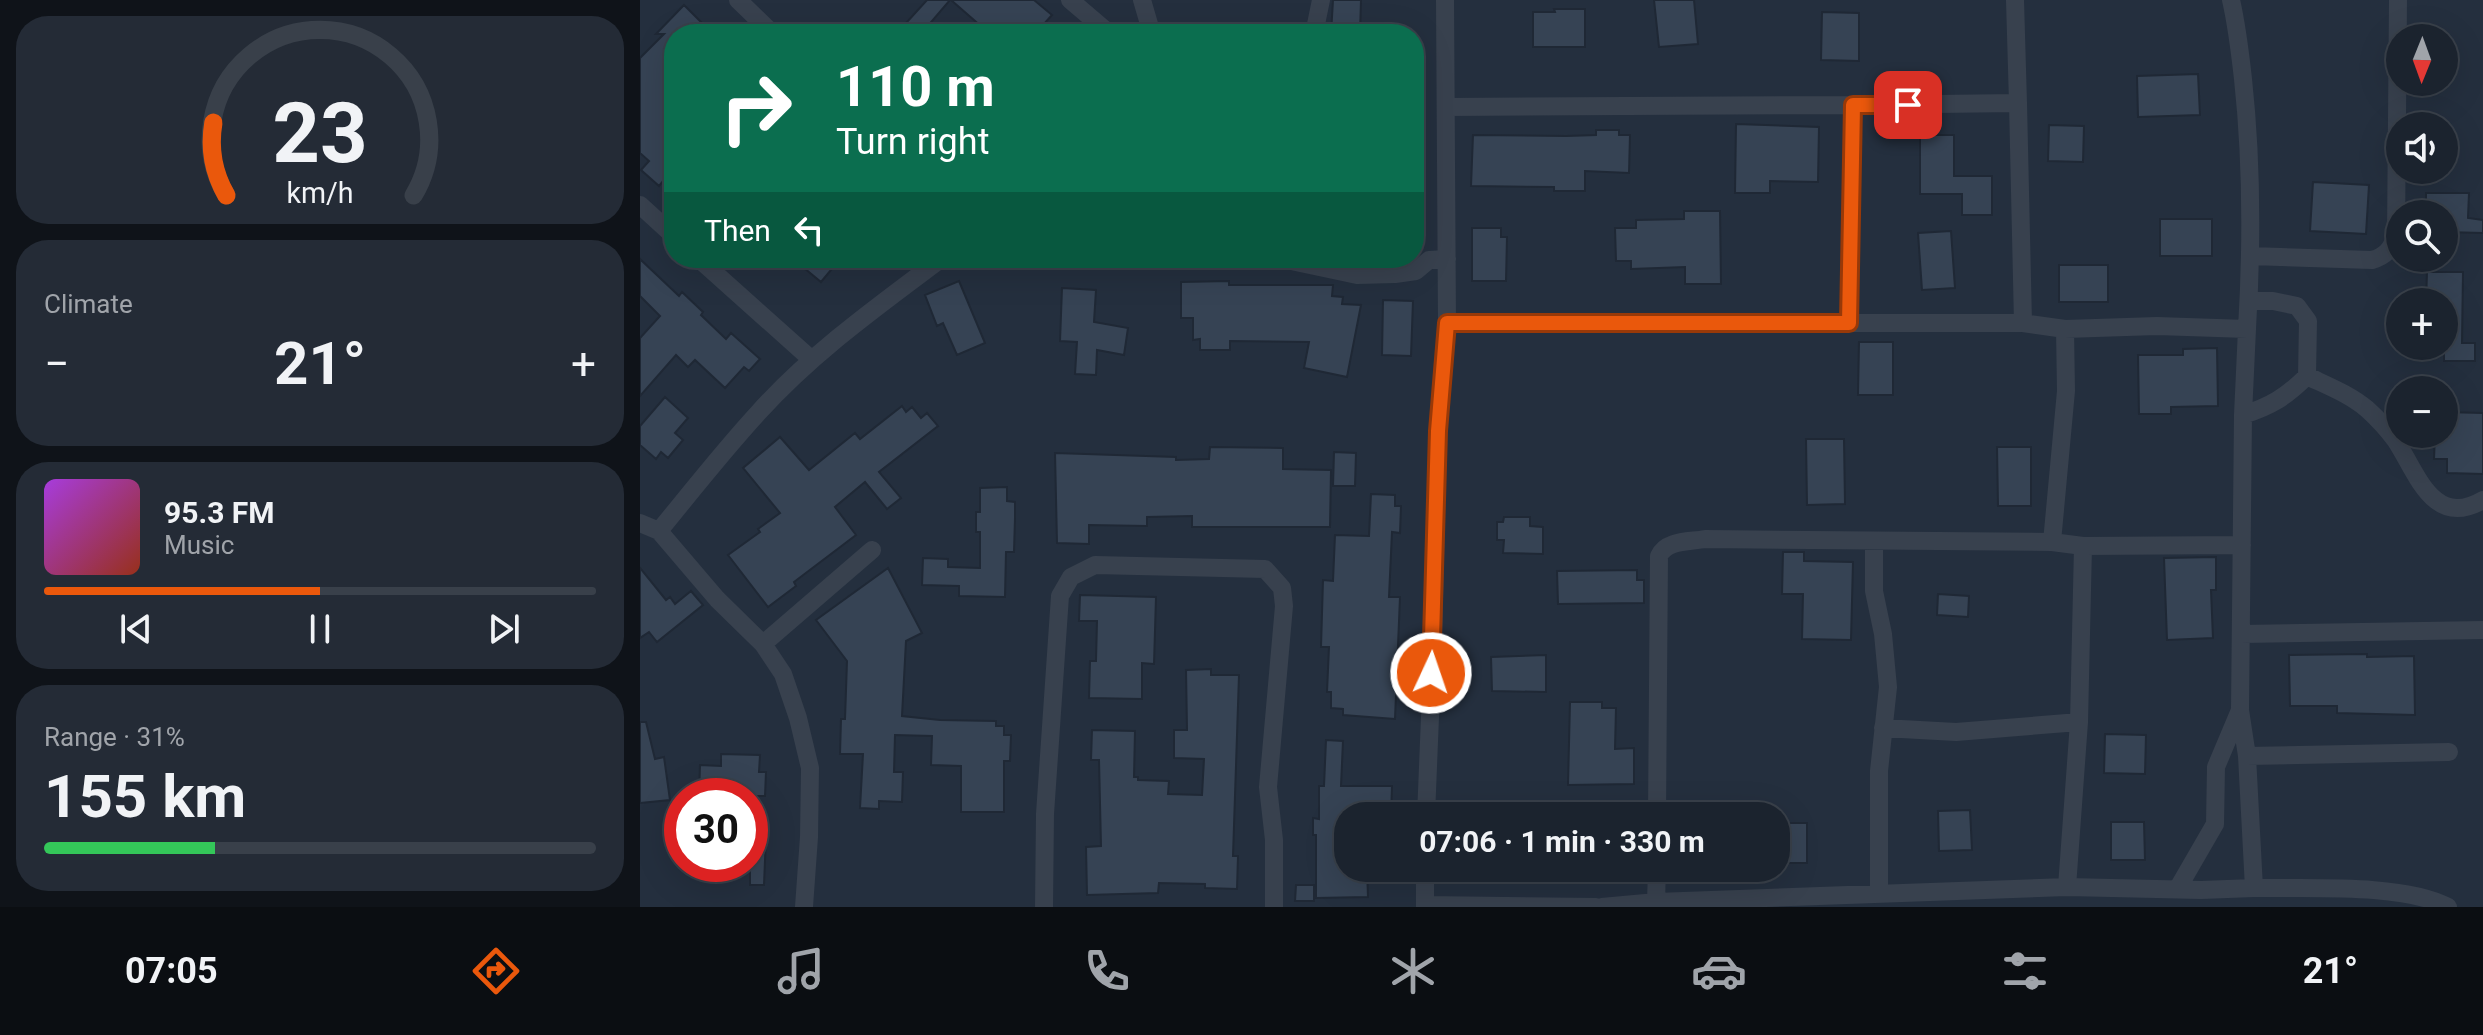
<!DOCTYPE html>
<meta charset="utf-8">
<style>
:root{--surface:#1b232e;--page:#242b36;--text:#f1f3f6;--muted:#a0a4aa;--line:#39404a;--accent:#ea580c}
body{margin:0;font-family:Roboto,sans-serif;background:var(--page);color:var(--text);height:100vh;display:flex;flex-direction:column;font-size:30px;white-space:nowrap}
*{box-sizing:border-box;margin:0}
p{font-size:26px;color:var(--muted)}
.icon{flex:none;width:44px;height:44px;fill:none;stroke:currentColor;stroke-width:2;stroke-linecap:round;stroke-linejoin:round}
.map{position:relative;flex:1;overflow:hidden}
.sheet{display:flex;flex-direction:column;gap:16px;padding:16px;background:#0f1319;width:640px}
.sheet>*{flex:none}
.banner{position:absolute;left:24px;top:24px;width:760px;height:244px;border-radius:32px;box-shadow:0 8px 32px #0002,0 0 0 2px var(--line);background:#0b6e4f;color:#fff;overflow:hidden}
.needle{width:52px;rotate:181deg}
.controls{position:absolute;left:1746px;top:24px;display:grid;gap:16px}
.controls a{display:grid;place-items:center;width:72px;height:72px;border-radius:50%;background:var(--surface);box-shadow:0 8px 32px #0002,0 0 0 2px var(--line);font-size:40px}
.speed{position:absolute;left:24px;top:778px;display:flex;gap:16px;font-size:40px;font-weight:700;text-align:center}
.speed>*{display:grid;place-content:center;width:104px;height:104px;border-radius:50%;background:var(--surface);box-shadow:0 8px 32px #0002,0 0 0 2px var(--line);line-height:1}
.speed .limit{border:12px solid #d22;background:#fff;color:#111}
.pin{position:absolute;display:grid;place-items:center;width:68px;height:68px;color:#fff;margin:-34px;border-radius:16px;box-shadow:0 4px 12px #0006}
.me{position:absolute;width:88px;margin:-44px;rotate:3deg;stroke-linejoin:round;filter:drop-shadow(0 0 6px #0008)}
.turn{display:flex;align-items:center;gap:28px;height:168px;padding:0 40px;font-size:36px}
.turn .icon{width:104px;height:104px;stroke-width:2.5}
.turn b{display:block;font-size:56px;line-height:68px}
.then{display:flex;align-items:center;height:76px;padding:0 40px;background:#0003;gap:16px;font-size:30px}
.big{font-size:60px;font-weight:700;line-height:1.1}
.sheet .tile{flex:1;display:flex;flex-direction:column;justify-content:center;gap:12px;min-width:0;padding:0 28px;border-radius:32px;background:var(--page)}
.sheet .dial{align-items:center;gap:0}
.dial svg{height:208px;overflow:visible;fill:none;stroke:var(--line);stroke-width:7;stroke-linecap:round;text-anchor:middle}
.dial text{fill:var(--text);stroke:none}
.song{display:flex;align-items:center;gap:24px}
.cover{width:96px;height:96px;border-radius:12px;background:linear-gradient(135deg,hsl(280 70% 55%),hsl(10 70% 35%))}
.played{height:8px;border-radius:4px;background:linear-gradient(90deg,var(--accent) 50%,var(--line) 50%)}
.keys{display:flex;justify-content:space-around;direction:ltr}
.heat{display:flex;justify-content:space-between;align-items:center;font-size:44px;direction:ltr}
.charge{height:12px;border-radius:6px;background:linear-gradient(90deg,#34c759 31%,var(--line) 0)}
.trip{position:absolute;left:694px;top:802px;width:456px;height:80px;border-radius:32px;background:var(--surface);box-shadow:0 8px 32px #0002,0 0 0 2px var(--line);font-weight:700;line-height:80px;text-align:center}
.menu{display:flex;height:128px;justify-content:space-around;align-items:center;background:#0b0e12;color:var(--muted)}
.menu .icon{width:56px;height:56px}
.menu .active{color:var(--accent)}
.menu b{font-size:36px;color:var(--text)}
main{display:flex;flex:1;min-height:0}
.map>svg:first-child{display:block}
.building{fill:#364354;stroke:#1f2835;stroke-width:2}
.lines{fill:none;stroke-linecap:round;stroke-linejoin:round}
.street{stroke:#38414e;stroke-width:18}
.route-casing{stroke:#983908;stroke-width:20}
.route{stroke:#ea580c;stroke-width:14}
</style>
<main>
<section class="sheet">
<div class="tile dial"><svg viewBox="0 0 100 80">
<path d="M14 69A42 42 0 1 1 86 69"/>
<path d="M14 69A42 42 0 0 1 9 41" stroke="#ea580c"/>
<text x="50" y="56" font-size="32" font-weight="700">23</text>
<text x="50" y="72" font-size="11">km/h</text>
</svg></div>
<div class="tile"><p>Climate</p>
<div class="heat"><a>−</a><b class="big">21°</b><a>+</a></div>
</div>
<div class="tile">
<div class="song"><i class="cover"></i><div><b>95.3 FM</b><p>Music</p></div></div>
<div class="played"></div>
<div class="keys"><svg class="icon" aria-label="previous" viewBox="0 0 24 24"><path d="M18 5L8 12l10 7zM5 5v14"/></svg><svg class="icon" aria-label="pause" viewBox="0 0 24 24"><path d="M8 5v14M16 5v14"/></svg><svg class="icon" aria-label="next" viewBox="0 0 24 24"><path d="M6 5l10 7-10 7zM19 5v14"/></svg></div>
</div>
<div class="tile"><p>Range · 31%</p><b class="big">155 km</b><div class="charge"></div></div>
</section>
<div class="map">
<svg width="1843" height="907" viewBox="0 0 1843 907">
<rect width="100%" height="100%" fill="#242f3e"/>
<path class="building" d="M287,0H310L281,34H256Z
M311,0H394L412,15L395,34H350Z
M693,0H721L720,34H691Z
M1014,0H1054L1058,44L1019,47Z
M44,5L73,34H34V168L19,186L1,170L9,161L0,153V58L24,34H16Z
M914,9H945V47H893V12H915Z
M1182,12L1219,13V61L1181,60Z
M1558,74L1560,115L1498,117L1497,76Z
M1096,124L1179,127L1178,182L1130,181V193H1095Z
M1409,125L1444,126L1443,162L1408,161Z
M956,130H979V135H990L989,173L945,171V191H914V187L831,186L833,135L926,136L956,135Z
M1280,135H1314V176H1352V215H1322V194H1280Z
M1673,182L1729,185L1726,234L1670,231Z
M1786,193H1829L1828,218L1843,220V233L1804,232V214H1786Z
M1044,211H1080L1081,284H1045V267L991,269V261H976L975,228H996V220L1044,219Z
M1520,219H1572V256H1520Z
M832,228H861V237H867L866,281H832Z
M1311,231L1315,288L1282,290L1278,233Z
M152,258H201L181,282Z
M0,259L39,296L42,292L63,312L61,315L86,339L91,333L120,359L109,371L104,367L85,388L55,360L48,367L36,355L0,396V338L20,316L0,296Z
M1419,265H1468V302H1419Z
M1787,272H1823L1822,343H1835V361H1804V302H1786Z
M319,281L345,343L317,355L303,323L297,326L285,295Z
M589,281V285H693L692,296L703,297L702,304L721,305L707,377L664,368L669,342L590,341V350H560V339L553,340V318H541V282Z
M422,288L456,290L454,322L488,328L484,355L457,350L456,375L435,374L437,342L420,341Z
M743,300L773,301L771,356L742,355Z
M1219,342H1253V395H1218Z
M1577,348L1578,406L1531,407V414H1499L1498,355H1543V349Z
M25,397L48,418L35,433L43,440L28,458L21,452L16,459L0,445V426Z
M262,406L266,412L272,407L281,418L287,413L298,426L239,472L261,498L247,509L225,482L195,507L216,535L154,582L156,586L128,607L88,555L120,532L118,529L140,513L103,468L140,437L169,470L215,433L220,439Z
M1804,412L1843,413V474L1807,473V459H1794L1795,434H1804Z
M1166,439H1204L1205,504L1167,505Z
M570,447L643,448V469L691,470L690,527H552V516L507,517V526L449,525V544L417,543L415,453L536,457V460L569,459Z
M1357,447H1391V506H1358Z
M694,452L716,453L715,486H693Z
M367,487V501L375,502V518L374,552H366L365,597L319,596V586L282,585L283,558L308,559V567L340,568V532H336V512H340V488Z
M731,494L755,495V506H761L760,533L752,532L749,597H760L755,719L703,715V709L691,708V692H687L689,647H681L683,580L693,581L695,535L729,536Z
M864,517H890V526L903,527V554L863,553L864,540H857V522H863Z
M1143,552H1164V561L1213,562L1211,640L1162,639L1163,594H1142Z
M1576,557V590H1571L1573,638L1527,640L1524,558Z
M0,568L26,600L30,597L35,604L51,591L63,605L17,642L9,632L0,638Z
M248,568L282,633L266,641L262,716L300,720L356,721V726H364V735H371L370,761H364V812H321V766L291,765L292,736L255,735L254,772H263L262,802L239,801V809L220,808L223,754H200L201,719H205L207,661L176,620Z
M997,570V580H1004V603L918,604L917,571Z
M1298,594L1329,596L1328,617L1297,615Z
M440,595L516,597L514,664L502,663V699L449,698L450,661H456L457,621H439Z
M1727,654V657L1774,656L1775,715L1697,713V706H1650L1649,655Z
M906,655V692L852,691L851,657Z
M571,669V675H599L593,856H598L597,889L565,888V884L519,883L518,893L447,895L446,847L461,846L459,760H451L452,730L495,731L494,777H498V780L529,781L528,794L562,795L564,759L534,758V730H547L546,670Z
M930,702H962V708H976L975,749L994,748V784L928,785Z
M0,722H6L15,759L24,757L30,800L0,803Z
M1465,734L1506,735L1505,774L1464,773Z
M686,740L703,741L701,786H752L751,816H708V868H727L728,897L676,898V835H673V818L679,819V786H684Z
M81,754L120,755L119,772H126L125,796H59L60,765L81,766Z
M1330,810L1332,850L1299,851L1298,811Z
M1471,822H1504L1505,860H1471Z
M1142,823H1167V863H1142Z
M110,836H126L124,885H110Z
M656,885H674V901H655Z"/>
<g class="lines">
<path class="street" d="M98,0L133,34
M430,0L470,34
M502,0L509,24L510,34
M1375,0L1378,103
M1591,0C1597,26 1600,52 1603,79C1612,162 1612,245 1607,329
M674,34L681,0
M1213,105L1378,103L1383,323
M807,107L1213,105L1209,323
M0,205L34,236
M1611,256L1732,260C1746,256 1751,249 1756,236L1758,0
M58,258L172,360
M637,258L717,275L755,274L776,271L789,260L807,259
M1609,301H1633L1657,306L1668,321L1667,376
M807,323H1383L1425,329L1517,326L1607,329L1603,415L1600,710L1607,756L1614,888C1666,889 1764,883 1808,907
M1603,415C1631,406 1646,397 1667,376C1688,386 1709,394 1727,409C1737,418 1748,430 1756,441C1777,473 1793,529 1843,500
M0,523L19,531L77,599L123,644L143,674L158,718L170,768L169,837L164,907
M19,531C51,492 83,451 118,413C172,353 238,306 302,258
M1234,541V591L1243,634L1248,687L1239,771V894
M1412,542L1443,546L1602,545
M1601,634L1843,630
M123,644L232,550
M1243,728L1316,732L1439,722
M1607,756L1809,752
M786,816L793,643L798,431L807,323L805,0
M1017,816L1019,556C1026,540 1049,542 1065,539L1412,542L1426,391L1425,329
M1427,887L1439,722L1443,546
M1538,888L1575,824L1576,767L1600,710
M1016,902L1017,868
M785,905L956,907
M404,907L405,814L420,596L431,577L455,565L625,569L642,588L644,606L628,787L634,840V907
M785,907V868
M962,907L1016,902L1427,887L1561,890L1614,888"/>
</g>
<g class="lines">
<defs>
<path id="route" d="M791,673L798,431L807,323H1209L1213,105H1268"/>
</defs>
<use href="#route" class="route-casing"/>
<use href="#route" class="route"/>
</g>
</svg>
<div class="controls">
<a><svg class="needle" viewBox="-14 -14 28 28"><path d="M0-13l5 13h-10z" fill="#e53935"/><path d="M0 13l5-13h-10z" fill="#a0a4aa"/></svg></a>
<a><svg class="icon" aria-label="sound" viewBox="0 0 24 24"><path d="M4 9h4l5-4v14l-5-4H4zM17 9q2 3 0 6"/></svg></a>
<a><svg class="icon" aria-label="search" viewBox="0 0 24 24"><circle cx="10" cy="10" r="6"/><path d="M15 15l6 6"/></svg></a>
<a>+</a>
<a>−</a>
</div>
<div class="speed"><div class="limit">30</div></div>
<div class="pin" style="left:1268px;top:105px;background:#d93025"><svg class="icon" aria-label="arrive" viewBox="0 0 24 24"><path d="M6 21V4h12l-3 4 3 4H6"/></svg></div>
<svg class="me" style="left:791px;top:673px" viewBox="-20 -20 40 40"><circle r="17" fill="#ea580c" stroke="#fff" stroke-width="3"/><path d="M0-11L8 9 0 5-8 9z" fill="#fff"/></svg>
<div class="trip">07:06 · 1 min · 330 m</div>
<div class="banner">
<div class="turn"><svg class="icon" aria-label="right" viewBox="0 0 24 24"><path d="M7 20v-9h11M14 6l5 5-5 5"/></svg><div><b>110 m</b>Turn right</div></div>
<div class="then">Then<svg class="icon" aria-label="left" viewBox="0 0 24 24"><path d="M17 20v-9H6M10 6l-5 5 5 5"/></svg></div>
</div>
</div>
</main>
<nav class="menu">
<b>07:05</b>
<svg class="icon active" aria-label="directions" viewBox="0 0 24 24"><path d="M12 3l9 9-9 9-9-9zM9 14v-3h6M13 9l2 2-2 2"/></svg>
<svg class="icon" aria-label="music" viewBox="0 0 24 24"><path d="M9 18V5l10-2v13"/><circle cx="6" cy="18" r="3"/><circle cx="16" cy="16" r="3"/></svg>
<svg class="icon" aria-label="phone" viewBox="0 0 24 24"><path d="M5 4h4l2 5-3 2q2 4 5 5l2-3 5 2v4C11 20 4 13 5 4z"/></svg>
<svg class="icon" aria-label="climate" viewBox="0 0 24 24"><path d="M12 3v18M4 7l16 10M4 17L20 7"/></svg>
<svg class="icon" aria-label="car" viewBox="0 0 24 24"><path d="M5 17H2v-5l4-1 3-4h7l3 4 3 1v5h-3M9 17h6M6 11h13"/><circle cx="7" cy="17" r="2"/><circle cx="17" cy="17" r="2"/></svg>
<svg class="icon" aria-label="filters" viewBox="0 0 24 24"><path d="M4 7h16M4 17h16"/><circle cx="9" cy="7" r="2"/><circle cx="15" cy="17" r="2"/></svg>
<b>21°</b>
</nav>
